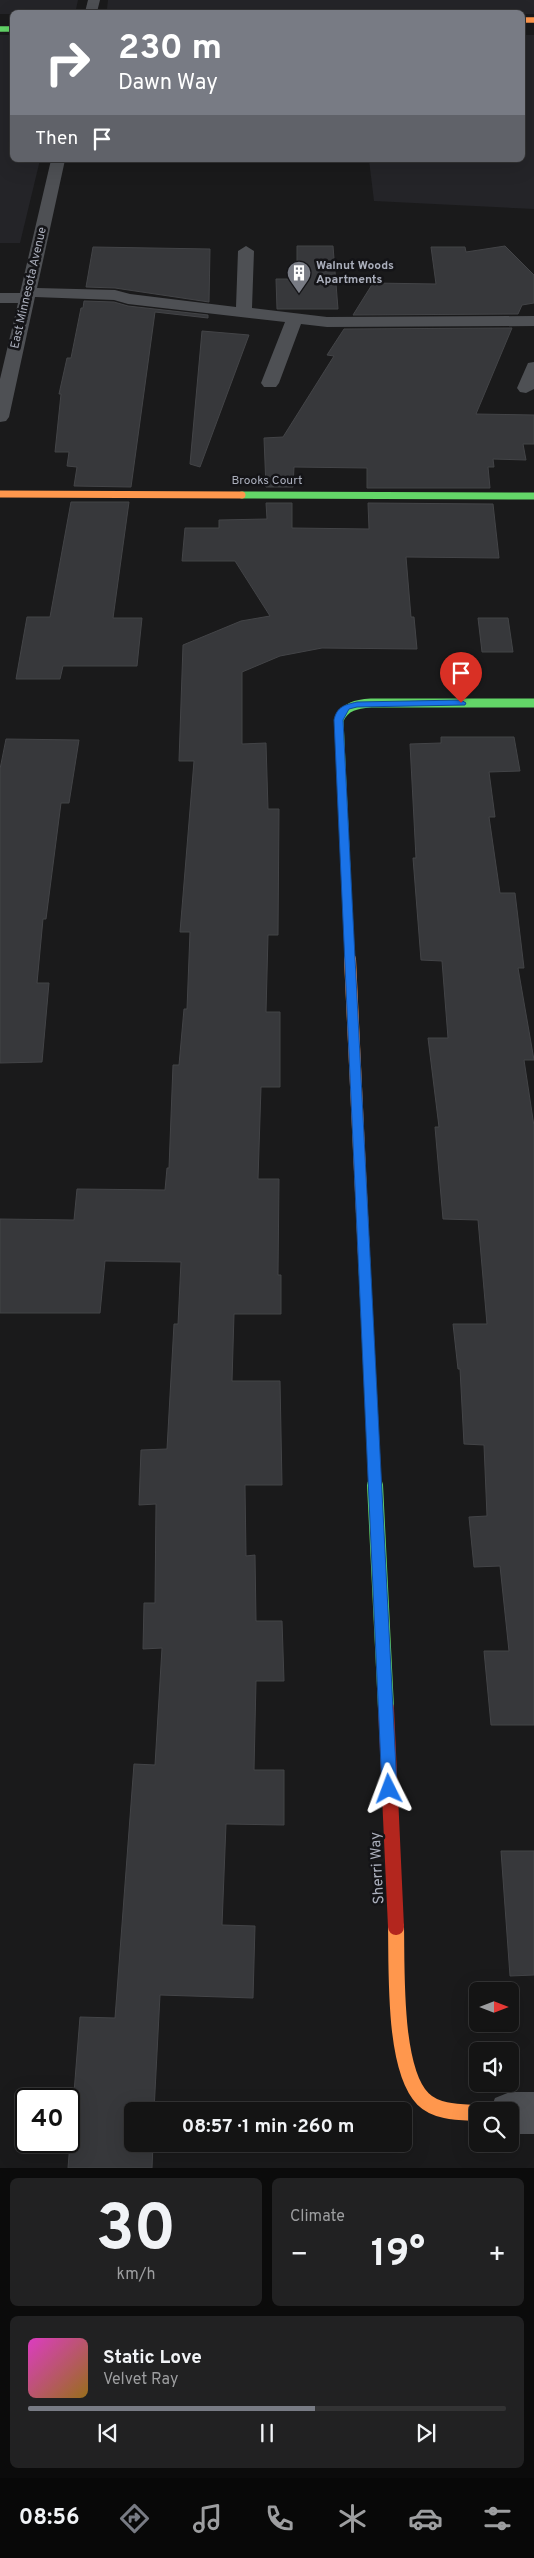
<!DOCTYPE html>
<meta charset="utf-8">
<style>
:root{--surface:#141414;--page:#212122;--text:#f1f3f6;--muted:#9d9ea0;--line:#333334;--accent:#787b84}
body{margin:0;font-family:Overpass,sans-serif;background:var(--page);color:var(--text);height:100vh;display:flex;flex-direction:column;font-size:19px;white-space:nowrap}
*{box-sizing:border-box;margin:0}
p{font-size:16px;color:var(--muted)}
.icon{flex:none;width:28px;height:28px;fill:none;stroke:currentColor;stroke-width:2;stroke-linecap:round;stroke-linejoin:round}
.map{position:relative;height:2168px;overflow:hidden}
.details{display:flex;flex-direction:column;gap:10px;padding:10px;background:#0b0b0b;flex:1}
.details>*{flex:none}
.guide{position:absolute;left:10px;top:10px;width:515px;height:152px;border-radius:8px;box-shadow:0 5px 20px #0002,0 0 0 1px var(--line);background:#787b84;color:#fff;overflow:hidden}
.needle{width:32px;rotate:90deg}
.fabs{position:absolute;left:469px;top:1982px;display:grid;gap:10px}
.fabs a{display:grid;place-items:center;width:50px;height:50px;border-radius:8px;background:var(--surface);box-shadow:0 5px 20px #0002,0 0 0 1px var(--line);font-size:25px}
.speed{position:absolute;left:15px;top:2088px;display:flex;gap:10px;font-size:25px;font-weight:700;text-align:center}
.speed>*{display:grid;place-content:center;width:65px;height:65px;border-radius:50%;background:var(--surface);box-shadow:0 5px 20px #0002,0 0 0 1px var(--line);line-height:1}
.speed .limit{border:2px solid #111;border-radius:8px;background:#fff;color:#111}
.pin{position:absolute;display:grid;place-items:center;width:42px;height:42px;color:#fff;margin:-51px -21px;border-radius:50% 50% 50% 0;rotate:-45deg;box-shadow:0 0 5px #0007}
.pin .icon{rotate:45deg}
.me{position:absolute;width:55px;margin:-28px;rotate:357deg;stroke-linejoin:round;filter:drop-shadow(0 0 4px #0008)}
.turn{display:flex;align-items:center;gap:18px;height:105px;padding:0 25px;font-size:22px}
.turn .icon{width:65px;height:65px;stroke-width:2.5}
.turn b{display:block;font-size:35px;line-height:42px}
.then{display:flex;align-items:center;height:48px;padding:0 25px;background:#0003;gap:10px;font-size:19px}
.big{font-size:38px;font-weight:700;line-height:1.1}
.details .widget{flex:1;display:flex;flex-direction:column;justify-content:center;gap:8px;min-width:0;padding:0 18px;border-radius:8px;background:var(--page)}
.details .dial{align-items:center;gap:0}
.dial b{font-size:65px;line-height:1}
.song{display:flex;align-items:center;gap:15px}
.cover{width:60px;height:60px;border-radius:8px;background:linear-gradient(135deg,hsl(310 70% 55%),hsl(40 70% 35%))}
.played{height:5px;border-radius:2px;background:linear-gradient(90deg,var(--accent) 60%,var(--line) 60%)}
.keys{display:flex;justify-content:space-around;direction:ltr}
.heat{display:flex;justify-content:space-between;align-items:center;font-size:28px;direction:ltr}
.details .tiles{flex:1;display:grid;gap:10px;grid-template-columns:1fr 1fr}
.widget:last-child{grid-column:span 2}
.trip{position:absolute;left:124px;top:2102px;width:288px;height:50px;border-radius:8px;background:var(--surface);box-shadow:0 5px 20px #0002,0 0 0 1px var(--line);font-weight:700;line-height:50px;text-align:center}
.menu{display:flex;height:80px;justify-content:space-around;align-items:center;background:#080808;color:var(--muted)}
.menu .icon{width:35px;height:35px}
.menu .selected{color:var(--accent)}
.menu b{font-size:22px;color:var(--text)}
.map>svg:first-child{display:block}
.built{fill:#242428}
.building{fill:#37383b;stroke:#434447}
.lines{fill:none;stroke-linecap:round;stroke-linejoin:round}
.street{fill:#4e5054;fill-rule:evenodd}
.fast-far4{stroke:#63d668;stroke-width:5.5}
.fast-far3{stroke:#63d668;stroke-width:7}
.fast-far2{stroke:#63d668;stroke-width:9}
.fast-far1{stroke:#63d668;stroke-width:12}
.fast{stroke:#63d668;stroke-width:16}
.slow-far4{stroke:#ff974d;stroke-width:5.5}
.slow-far3{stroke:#ff974d;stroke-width:7}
.slow-far2{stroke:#ff974d;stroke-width:9}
.slow-far1{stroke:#ff974d;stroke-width:12}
.slow{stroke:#ff974d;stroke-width:16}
.jam{stroke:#b3261e;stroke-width:16}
.route{fill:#1a73e8;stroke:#114b97}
.labels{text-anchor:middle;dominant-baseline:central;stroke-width:5;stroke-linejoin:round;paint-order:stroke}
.far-poi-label{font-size:12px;font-weight:bold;fill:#abafbc;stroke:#141417;text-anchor:start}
.far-street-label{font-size:12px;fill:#abafbc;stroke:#141417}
.street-label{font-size:15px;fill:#abafbc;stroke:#141417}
</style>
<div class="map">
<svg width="534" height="2168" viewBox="0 0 534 2168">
<rect width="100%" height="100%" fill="#1a1a1b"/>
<path class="built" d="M0,0H78L76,9L69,12H12V14H0Z
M108,0H534V14L114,12L107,9Z
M0,35H12V160H40L20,243H0Z
M523,35H534V209L374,201L369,160H522Z"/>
<path class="building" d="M297,246H333L338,309H277L276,279H297Z
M505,246L534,275V303L522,305L518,314L353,315L373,283L436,284L431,247H465L466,252Z
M93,247L210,249L209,302L115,288L86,287Z
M84,301L114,302L128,306L208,315V318L155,312L131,487L74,486L77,467L67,466L69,452H55L61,394H59L67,358H71L81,308H83Z
M512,328L476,414L534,415V444H523L526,460L493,459L494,467H488L490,488H367V468L294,467L293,487H266L264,438L283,437L334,356L327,355L344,329Z
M202,331L249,335L200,467L190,464Z
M71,502H129L113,618H142L137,666H63L60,679H16L27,617H50Z
M266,503H292V528L369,529L368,503L493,504L499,558L406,557L411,617H414L417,649L322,648L280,656L242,672V744L266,743L268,809H279L278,935H268L266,1012H280V1087H261L258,1179H279L278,1275H281V1314H234L232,1381H280L282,1485H245L246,1556L255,1555L256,1621H282L284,1681H256L254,1770H284V1825L226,1824L222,1925L255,1926L253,1998L160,1995L154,2111H132V2144H153L152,2168H68L80,2017L115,2018L134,1764L155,1765L162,1648L143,1649L144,1603H155L156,1504L139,1505L141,1450L167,1449L174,1324H178L181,1262L105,1261L100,1313H0V1219L74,1220L77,1189L165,1190L167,1168H169L173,1065H179L184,1009H187L190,932H180L194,761H179L183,645L241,621L270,616L235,561H182L185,528H219V520L267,519Z
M478,618H508L513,652H482Z
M441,737H514L520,771L489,772L495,817H489L500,893H515L524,968H518L534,1060H524L534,1126V1725H491L484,1651H509L500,1566L474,1567L469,1517L487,1516L484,1445L464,1444L460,1369H458L453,1324H487L478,1220L443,1219L435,1127H439L428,1038H448L442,961L421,960L413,858H416L410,744L441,743Z
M6,739L79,740L69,803H61L46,919H43L37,983H49L42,1062L0,1063V769Z
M501,1851H534V1975L510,1976Z"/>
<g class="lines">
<path class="street" d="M88,0H100L97,12H85Z
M51,160H65L37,288L115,290L130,294L236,307L238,251L246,246L254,251L252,308L327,317L534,316V326L327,327L301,324L279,383L276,387H264L261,383L285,322L128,304L114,300L35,297L9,417L6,421L0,422V379L18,303H0V293H20Z
M534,362V389L526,393L520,392L517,388L528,363Z
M510,2092H534V2134H510V2111H490L495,2098Z"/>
<path class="fast-far4" d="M0,29H12"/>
<path class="fast-far3" d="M242,495L534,496"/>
<path class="fast-far2" d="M348,914L339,720C345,706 357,704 371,703H534"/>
<path class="fast-far1" d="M364,1256L375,1486"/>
<path class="fast" d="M375,1485L386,1708"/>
<path class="slow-far4" d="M522,20H534"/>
<path class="slow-far3" d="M0,494L242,495"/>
<path class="slow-far2" d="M348,914L350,960"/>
<path class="slow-far1" d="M350,959L364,1256"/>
<path class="slow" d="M396,1927C397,1969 393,2069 423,2099C437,2113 461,2112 478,2113"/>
<path class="jam" d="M386,1708L396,1927"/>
</g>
<path class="route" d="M461,700L466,703L465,705L357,707L349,709L343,720L397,1789L395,1794L389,1796L384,1794L382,1789L334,720C337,706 345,705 357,702Z"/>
<defs>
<symbol id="building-pin" viewBox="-11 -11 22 30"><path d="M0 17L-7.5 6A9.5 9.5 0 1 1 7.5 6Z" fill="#787b84" stroke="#141417"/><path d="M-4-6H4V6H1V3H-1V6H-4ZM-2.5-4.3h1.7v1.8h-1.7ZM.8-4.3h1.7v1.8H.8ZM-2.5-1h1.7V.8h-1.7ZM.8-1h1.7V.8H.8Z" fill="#fff"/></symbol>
</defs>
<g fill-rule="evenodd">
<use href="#building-pin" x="285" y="259" width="28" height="38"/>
</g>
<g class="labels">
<g class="far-poi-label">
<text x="316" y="266">Walnut Woods<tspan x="316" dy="14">Apartments</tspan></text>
</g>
<g class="far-street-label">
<text transform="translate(29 288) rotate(-77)">East Minnesota Avenue</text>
<text x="267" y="481">Brooks Court</text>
</g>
<g class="street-label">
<text transform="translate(378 1868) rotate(-93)">Sherri Way</text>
</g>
</g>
</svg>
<div class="fabs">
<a><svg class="needle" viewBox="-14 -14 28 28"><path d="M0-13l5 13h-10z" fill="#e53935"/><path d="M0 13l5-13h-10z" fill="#9d9ea0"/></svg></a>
<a><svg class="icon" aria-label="sound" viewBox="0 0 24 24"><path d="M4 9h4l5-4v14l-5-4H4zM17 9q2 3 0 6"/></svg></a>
<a><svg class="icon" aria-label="search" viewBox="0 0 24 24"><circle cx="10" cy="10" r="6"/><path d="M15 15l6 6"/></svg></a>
</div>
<div class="speed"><div class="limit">40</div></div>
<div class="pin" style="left:461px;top:703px;background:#d93025"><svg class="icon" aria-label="arrive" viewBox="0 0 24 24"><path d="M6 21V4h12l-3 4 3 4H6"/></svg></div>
<svg class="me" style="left:389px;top:1789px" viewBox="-20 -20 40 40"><path d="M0-17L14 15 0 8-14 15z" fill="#1a73e8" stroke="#fff" stroke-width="4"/></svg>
<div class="trip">08:57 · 1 min · 260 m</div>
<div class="guide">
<div class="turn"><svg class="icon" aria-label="right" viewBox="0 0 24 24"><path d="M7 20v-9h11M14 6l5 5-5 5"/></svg><div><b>230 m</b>Dawn Way</div></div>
<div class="then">Then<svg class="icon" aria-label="arrive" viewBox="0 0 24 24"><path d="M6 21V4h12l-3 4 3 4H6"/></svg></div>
</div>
</div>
<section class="details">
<div class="tiles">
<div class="widget dial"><b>30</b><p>km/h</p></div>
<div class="widget"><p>Climate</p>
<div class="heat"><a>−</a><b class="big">19°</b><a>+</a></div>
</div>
<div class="widget">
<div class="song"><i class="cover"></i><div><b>Static Love</b><p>Velvet Ray</p></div></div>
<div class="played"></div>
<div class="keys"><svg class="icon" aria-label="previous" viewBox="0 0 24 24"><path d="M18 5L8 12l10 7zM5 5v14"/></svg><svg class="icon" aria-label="pause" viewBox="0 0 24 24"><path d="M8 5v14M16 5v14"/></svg><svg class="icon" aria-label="next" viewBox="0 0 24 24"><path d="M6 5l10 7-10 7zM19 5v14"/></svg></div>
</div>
</div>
</section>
<nav class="menu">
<b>08:56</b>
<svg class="icon selected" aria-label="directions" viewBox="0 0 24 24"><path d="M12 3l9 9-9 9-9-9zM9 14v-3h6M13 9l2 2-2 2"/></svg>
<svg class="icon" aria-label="music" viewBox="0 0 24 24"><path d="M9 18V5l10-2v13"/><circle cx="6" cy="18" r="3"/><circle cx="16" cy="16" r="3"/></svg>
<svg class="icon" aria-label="phone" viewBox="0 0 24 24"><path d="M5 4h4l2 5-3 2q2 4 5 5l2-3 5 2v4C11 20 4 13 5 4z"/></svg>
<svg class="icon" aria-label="climate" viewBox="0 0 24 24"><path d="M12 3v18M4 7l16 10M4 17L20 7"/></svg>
<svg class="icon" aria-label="car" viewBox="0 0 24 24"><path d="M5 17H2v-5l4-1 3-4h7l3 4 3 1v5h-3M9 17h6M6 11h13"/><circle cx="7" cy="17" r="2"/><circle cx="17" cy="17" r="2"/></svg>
<svg class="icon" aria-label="filters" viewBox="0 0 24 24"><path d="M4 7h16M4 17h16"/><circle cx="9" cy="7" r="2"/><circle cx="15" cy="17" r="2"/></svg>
</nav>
